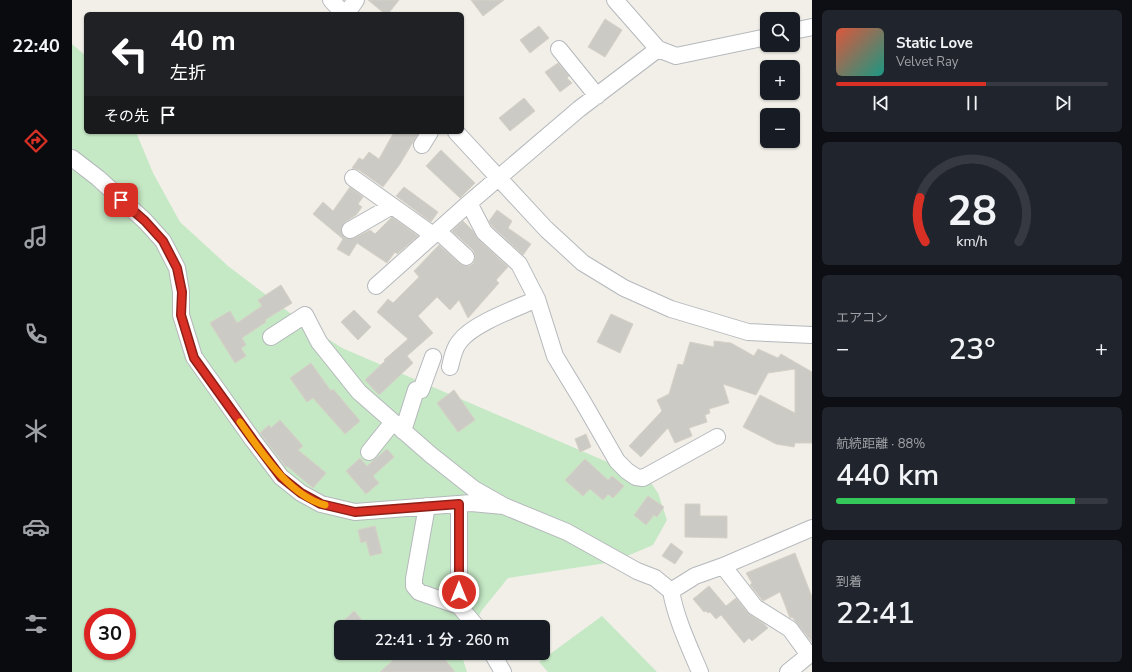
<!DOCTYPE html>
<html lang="ja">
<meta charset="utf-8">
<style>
:root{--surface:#171b24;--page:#20242c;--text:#f1f3f6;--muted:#9ea1a6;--line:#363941;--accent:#d93025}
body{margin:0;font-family:"Nunito Sans","Noto Sans JP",sans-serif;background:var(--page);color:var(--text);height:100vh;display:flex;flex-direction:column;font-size:15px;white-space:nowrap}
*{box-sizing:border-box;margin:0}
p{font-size:13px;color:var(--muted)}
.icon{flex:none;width:22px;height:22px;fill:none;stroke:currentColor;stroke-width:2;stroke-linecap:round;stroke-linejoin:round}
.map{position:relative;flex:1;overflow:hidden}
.drawer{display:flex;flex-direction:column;gap:10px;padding:10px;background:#0d0f14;width:320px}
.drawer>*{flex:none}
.top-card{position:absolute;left:12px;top:12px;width:380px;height:122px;border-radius:6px;box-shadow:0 1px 3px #0004;background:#202124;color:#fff;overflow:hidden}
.buttons{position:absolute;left:688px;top:12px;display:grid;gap:8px}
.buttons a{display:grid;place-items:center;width:40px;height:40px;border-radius:6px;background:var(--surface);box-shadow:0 1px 3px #0004;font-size:20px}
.speed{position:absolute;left:12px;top:608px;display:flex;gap:8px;font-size:20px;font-weight:700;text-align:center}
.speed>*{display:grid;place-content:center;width:52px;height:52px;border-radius:50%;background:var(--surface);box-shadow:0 1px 3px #0004;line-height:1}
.speed .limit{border:6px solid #d22;background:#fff;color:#111}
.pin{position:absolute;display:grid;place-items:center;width:34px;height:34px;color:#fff;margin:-17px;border-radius:8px;box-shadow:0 2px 6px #0006}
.me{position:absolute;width:44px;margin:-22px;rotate:0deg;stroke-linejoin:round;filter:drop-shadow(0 0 3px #0008)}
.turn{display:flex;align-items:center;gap:14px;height:84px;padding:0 20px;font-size:18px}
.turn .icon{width:52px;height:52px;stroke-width:2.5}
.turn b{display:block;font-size:28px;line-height:34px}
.then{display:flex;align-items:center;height:38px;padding:0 20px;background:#0003;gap:8px;font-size:15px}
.big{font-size:30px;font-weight:600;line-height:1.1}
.drawer .widget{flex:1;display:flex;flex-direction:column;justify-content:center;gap:6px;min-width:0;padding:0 14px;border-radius:6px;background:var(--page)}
.drawer .dial{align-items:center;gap:0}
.dial svg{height:104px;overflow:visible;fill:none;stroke:var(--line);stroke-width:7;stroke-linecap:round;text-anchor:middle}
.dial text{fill:var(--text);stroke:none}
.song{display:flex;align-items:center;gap:12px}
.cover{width:48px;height:48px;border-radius:6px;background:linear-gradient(135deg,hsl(10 70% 55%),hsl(170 70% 35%))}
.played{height:4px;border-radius:2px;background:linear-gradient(90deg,var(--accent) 55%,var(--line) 55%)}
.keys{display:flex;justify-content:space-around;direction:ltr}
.heat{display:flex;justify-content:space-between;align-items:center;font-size:22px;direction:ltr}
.charge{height:6px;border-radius:3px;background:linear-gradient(90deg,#34c759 88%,var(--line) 0)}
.trip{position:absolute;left:262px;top:620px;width:216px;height:40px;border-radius:6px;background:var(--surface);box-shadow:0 1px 3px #0004;font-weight:600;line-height:40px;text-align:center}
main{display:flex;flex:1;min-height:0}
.tabs{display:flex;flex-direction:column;width:72px;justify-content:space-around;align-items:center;background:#090b0e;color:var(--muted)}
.tabs .icon{width:28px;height:28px}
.tabs .active{color:var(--accent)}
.tabs b{font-size:18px;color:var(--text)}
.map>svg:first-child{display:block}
.green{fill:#c5e8c5;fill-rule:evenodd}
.building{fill:#cccac5;stroke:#d6d1c6}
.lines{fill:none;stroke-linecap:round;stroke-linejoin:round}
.minor-casing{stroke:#b5b8bc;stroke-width:18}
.minor{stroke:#fff;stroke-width:16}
.route-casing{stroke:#8d1f18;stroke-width:10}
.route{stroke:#d93025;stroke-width:7}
.slow{stroke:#f59e0b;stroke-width:7}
</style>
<main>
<nav class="tabs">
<b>22:40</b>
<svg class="icon active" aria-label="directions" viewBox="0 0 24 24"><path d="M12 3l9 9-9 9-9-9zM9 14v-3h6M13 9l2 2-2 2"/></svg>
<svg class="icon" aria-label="music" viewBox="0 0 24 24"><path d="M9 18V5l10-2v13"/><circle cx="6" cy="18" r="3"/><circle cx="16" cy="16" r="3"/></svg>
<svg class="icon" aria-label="phone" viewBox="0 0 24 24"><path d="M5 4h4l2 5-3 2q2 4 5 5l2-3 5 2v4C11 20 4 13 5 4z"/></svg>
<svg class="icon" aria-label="climate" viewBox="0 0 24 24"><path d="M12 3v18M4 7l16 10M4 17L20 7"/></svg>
<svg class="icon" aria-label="car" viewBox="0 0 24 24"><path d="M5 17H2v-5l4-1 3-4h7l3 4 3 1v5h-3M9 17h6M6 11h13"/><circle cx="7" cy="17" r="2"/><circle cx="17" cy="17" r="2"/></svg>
<svg class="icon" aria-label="filters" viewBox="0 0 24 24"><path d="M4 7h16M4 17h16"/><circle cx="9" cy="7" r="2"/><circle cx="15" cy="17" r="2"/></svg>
</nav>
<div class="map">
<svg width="740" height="672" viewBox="0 0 740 672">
<rect width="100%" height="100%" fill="#f1efe8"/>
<path class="green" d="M0,44L14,56V132H64L81,173L108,222L156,266L231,323L270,348L533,461L574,476L586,493L595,520L581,545L541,562L436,578L410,610L401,627H269V653H389L395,672H0ZM21,617H55V651H21Z
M530,616L585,672H476L467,662Z"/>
<path class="building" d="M296,0H327L316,14H313Z
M399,0H432L411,16Z
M533,19L550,30L533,57L516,47Z
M467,26L477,38L458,53L448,40Z
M486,63L497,76L495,78L500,83L488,92L473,72Z
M452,98L463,111L438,131L427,118Z
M322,132H347L328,164L311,187L287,170L280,168L287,158L291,160L297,152L307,159Z
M369,150L403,183L388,198L354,166Z
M278,187L291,197L286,204L290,207L284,215L273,222L270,226L269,230L270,234L273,238L278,239L282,238L298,230L303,234L320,217L346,236L325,254L323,252L315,263L285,243L277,256L265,249L271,239L241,214L251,202L261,211Z
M332,187L366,212L359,222L324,196Z
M425,210L440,221L436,228L459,244L451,255L420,226L417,221Z
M391,221L401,231L406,239L436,267L424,280L427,283L396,318L387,300L378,310L365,297L346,316L361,333L335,356L341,363L307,395L293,380L313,361L312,360L336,339L305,312L316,299L321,303L347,277L342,271L367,245L388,264L392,266H397L401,264L403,259V254L401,250L380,231Z
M209,285L220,303L193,320L194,322L170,338L174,345L169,348L174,356L163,363L138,323L158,311L165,323L190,306L186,300Z
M282,310L299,327L286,340L269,322Z
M539,314L561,324L548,353L525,342Z
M642,341L659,343L682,356L686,349L706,358L709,354L740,372V443H723L722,447L704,444L671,427L688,395L723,413V369L696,373L684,395L651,384L657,403L637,409L638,413L633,415L635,422L617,428L620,436L603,443L596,428L569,457L557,446L590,411L585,400L597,394L606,364L611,365L618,342L642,347Z
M239,363L259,391L261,389L288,421L273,434L241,398L235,402L218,378Z
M382,390L403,420L386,432L365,403Z
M208,420L231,446L226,450L254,473L241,488L215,466L214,467L188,433L197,425L199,428Z
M514,434L519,447L508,452L503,439Z
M315,449L322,457L301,476L307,483L294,494L274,471L288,458L295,466Z
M513,459L536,480L540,476L552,486L541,498L536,494L531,500L518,489L511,496L493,480Z
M576,496L592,507L585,517L582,515L574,525L562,515Z
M613,504H628V516H655V538L613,537Z
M303,526L310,553L298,556L294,541L289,543L286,530Z
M599,543L611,552L603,564L590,556Z
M723,553L740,597V642L720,617L718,618L708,592L691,601L678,585L680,583L674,573Z
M637,586L654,606L664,598L676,613L692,624L696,628L680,641L677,638L672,643L649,615L644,619L638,612L636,613L634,611L632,612L621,599Z
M282,611L296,627H265Z
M329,653H368L383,672H308Z"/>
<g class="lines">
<defs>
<path id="minor" d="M259,0L272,14
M543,0L586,49L604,56L695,37
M274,14L284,0
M721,31L740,27
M487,49L525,96
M384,132L474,229L511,263L552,288L599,309L676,332L740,335
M350,145L358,132
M0,158L26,178L73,221L91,241L105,268L109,292V315L122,357L181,440L209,477L229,493L249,504L283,512L399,503L432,506
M281,178L361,235
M397,203L412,232L447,264L465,299L483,356L511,402L545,461L555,471L564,477L571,478L645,437
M278,230L320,206
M366,231L394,257
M304,286L397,203L507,109L586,49
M199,337L233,315L247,342L287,392L359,455L402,489L432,506L495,532L565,571L583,578L599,591
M378,367C380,358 382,348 388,341C402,323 443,309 465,299
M331,431L344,390H349L361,357
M297,452L321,422
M387,504V606
M355,506L342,579V586L347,592L387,606L405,627
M651,566L683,607L718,629L737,655L740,653
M420,653L431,672
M628,672C617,646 604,619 599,591L623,576L651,566L740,528
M716,672L737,655"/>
</defs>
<use href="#minor" class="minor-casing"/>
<use href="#minor" class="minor"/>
</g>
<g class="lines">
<defs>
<path id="route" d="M49,200L73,221L91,241L105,268L110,292L109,315L122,358L181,440L209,477L229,493L249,504L283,512L387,504V592"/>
</defs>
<use href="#route" class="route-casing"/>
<use href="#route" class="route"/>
<path class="slow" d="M168,422C188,450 217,496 253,505"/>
</g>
</svg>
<div class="buttons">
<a><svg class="icon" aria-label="search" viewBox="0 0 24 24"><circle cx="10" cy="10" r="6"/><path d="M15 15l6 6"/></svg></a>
<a>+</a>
<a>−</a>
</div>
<div class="speed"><div class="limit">30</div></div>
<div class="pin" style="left:49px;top:200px;background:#d93025"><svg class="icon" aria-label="arrive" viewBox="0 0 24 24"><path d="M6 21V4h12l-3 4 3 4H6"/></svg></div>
<svg class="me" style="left:387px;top:592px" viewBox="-20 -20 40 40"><circle r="17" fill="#d93025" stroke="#fff" stroke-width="3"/><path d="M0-11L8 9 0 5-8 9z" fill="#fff"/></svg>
<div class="trip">22:41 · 1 分 · 260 m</div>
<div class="top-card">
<div class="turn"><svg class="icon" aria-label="left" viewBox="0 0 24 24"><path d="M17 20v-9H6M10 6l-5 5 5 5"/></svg><div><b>40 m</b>左折</div></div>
<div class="then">その先<svg class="icon" aria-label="arrive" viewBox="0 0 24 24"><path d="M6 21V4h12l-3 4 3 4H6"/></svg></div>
</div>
</div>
<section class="drawer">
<div class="widget">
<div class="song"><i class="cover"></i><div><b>Static Love</b><p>Velvet Ray</p></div></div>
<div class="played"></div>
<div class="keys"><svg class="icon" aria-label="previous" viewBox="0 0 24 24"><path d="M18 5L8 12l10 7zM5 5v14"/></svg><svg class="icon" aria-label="pause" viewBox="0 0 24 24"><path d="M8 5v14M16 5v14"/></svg><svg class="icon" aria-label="next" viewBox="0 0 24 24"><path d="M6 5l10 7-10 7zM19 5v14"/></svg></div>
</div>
<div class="widget dial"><svg viewBox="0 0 100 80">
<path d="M14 69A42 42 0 1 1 86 69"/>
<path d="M14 69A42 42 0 0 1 10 35" stroke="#d93025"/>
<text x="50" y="56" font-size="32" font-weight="700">28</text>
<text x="50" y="72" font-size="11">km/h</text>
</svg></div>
<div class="widget"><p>エアコン</p>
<div class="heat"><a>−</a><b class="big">23°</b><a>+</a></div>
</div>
<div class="widget"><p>航続距離 · 88%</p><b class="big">440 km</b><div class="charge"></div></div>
<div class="widget"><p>到着</p><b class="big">22:41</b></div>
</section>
</main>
